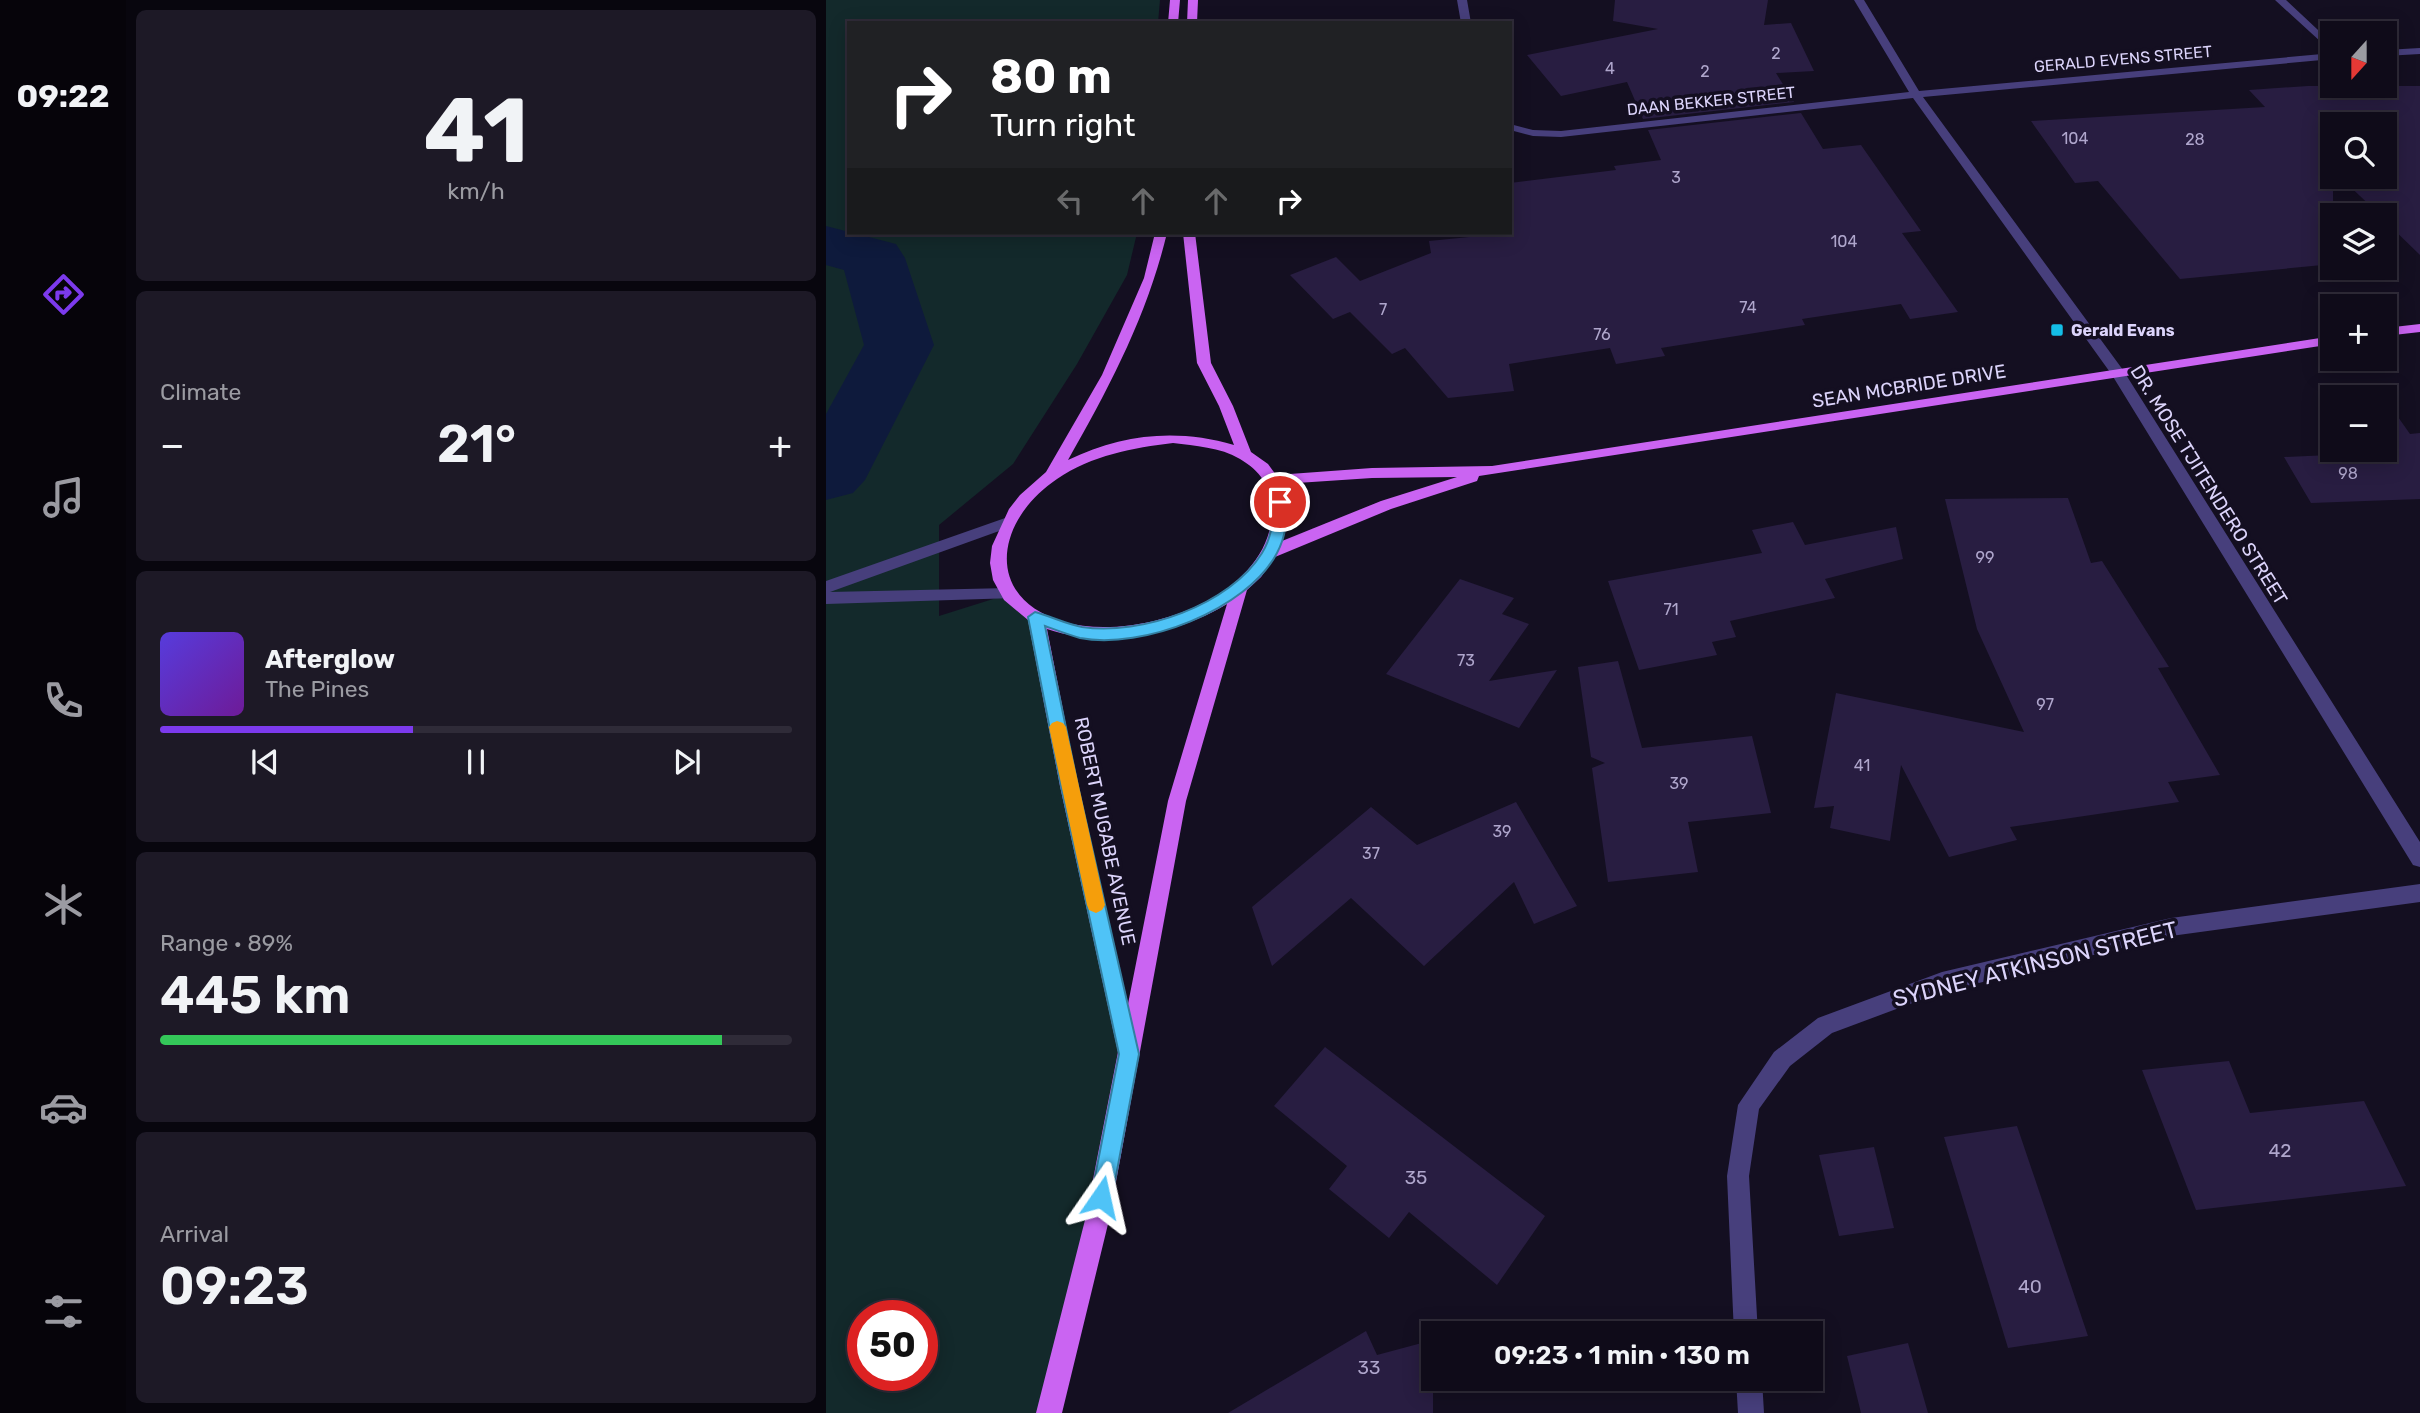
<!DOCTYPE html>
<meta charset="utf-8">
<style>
:root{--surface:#0f0b19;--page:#1d1926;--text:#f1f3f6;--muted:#9b9ba2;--line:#2f2b38;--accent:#7c3aed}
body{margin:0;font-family:Rubik,sans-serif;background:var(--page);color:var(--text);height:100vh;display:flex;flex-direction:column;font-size:26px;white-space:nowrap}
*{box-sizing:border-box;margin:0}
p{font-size:23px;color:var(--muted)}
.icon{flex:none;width:38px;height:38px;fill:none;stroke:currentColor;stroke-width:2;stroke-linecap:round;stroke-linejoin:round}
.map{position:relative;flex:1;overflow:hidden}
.panel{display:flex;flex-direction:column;gap:10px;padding:10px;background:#08060e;width:700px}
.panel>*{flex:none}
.top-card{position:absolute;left:21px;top:21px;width:665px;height:214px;border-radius:0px;box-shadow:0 4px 18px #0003,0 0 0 2px var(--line);background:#202124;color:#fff;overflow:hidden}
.needle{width:46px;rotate:201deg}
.fabs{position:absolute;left:1494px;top:21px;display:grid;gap:14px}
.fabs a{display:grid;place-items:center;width:77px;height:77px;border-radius:0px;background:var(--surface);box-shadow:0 4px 18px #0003,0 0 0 2px var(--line);font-size:35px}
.speed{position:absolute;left:21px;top:1300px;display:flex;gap:14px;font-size:35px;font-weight:700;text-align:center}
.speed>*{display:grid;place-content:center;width:91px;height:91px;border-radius:50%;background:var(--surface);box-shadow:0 4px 18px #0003,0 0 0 2px var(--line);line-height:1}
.speed .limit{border:10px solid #d22;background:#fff;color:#111}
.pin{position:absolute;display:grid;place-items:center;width:60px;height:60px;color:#fff;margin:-30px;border:4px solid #fff;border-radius:50%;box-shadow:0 2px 7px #0007}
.me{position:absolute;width:77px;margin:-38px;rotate:11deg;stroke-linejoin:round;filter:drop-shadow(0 0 5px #0008)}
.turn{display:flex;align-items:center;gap:24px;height:147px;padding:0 28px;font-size:32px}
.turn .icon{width:91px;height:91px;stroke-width:2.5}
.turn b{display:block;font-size:49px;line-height:60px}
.lanes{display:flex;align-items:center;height:66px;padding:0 28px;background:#0003;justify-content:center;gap:35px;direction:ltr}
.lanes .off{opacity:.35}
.big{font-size:52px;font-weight:600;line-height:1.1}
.panel .card{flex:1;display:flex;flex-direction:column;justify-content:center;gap:10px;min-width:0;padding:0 24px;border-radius:10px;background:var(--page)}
.panel .dial{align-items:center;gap:0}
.dial b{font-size:91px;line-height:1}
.song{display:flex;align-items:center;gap:21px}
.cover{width:84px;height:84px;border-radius:10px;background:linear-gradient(135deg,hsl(250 70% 55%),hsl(280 70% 35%))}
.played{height:7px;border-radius:4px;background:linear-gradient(90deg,var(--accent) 40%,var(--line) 40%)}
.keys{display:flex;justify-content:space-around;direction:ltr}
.heat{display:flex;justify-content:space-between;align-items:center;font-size:38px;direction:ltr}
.charge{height:10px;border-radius:5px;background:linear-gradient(90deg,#34c759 89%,var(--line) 0)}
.trip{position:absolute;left:595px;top:1321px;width:402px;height:70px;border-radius:0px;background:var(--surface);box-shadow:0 4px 18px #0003,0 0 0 2px var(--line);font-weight:600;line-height:70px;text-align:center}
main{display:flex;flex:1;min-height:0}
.tabs{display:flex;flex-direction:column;width:126px;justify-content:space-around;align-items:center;background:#06040a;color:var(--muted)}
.tabs .icon{width:49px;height:49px}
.tabs .current{color:var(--accent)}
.tabs b{font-size:32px;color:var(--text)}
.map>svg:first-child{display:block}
.green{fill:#13292b;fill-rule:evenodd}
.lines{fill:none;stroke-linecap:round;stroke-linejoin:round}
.river{fill:#0e1a3c;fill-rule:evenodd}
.building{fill:#281d41}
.minor{fill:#473f7c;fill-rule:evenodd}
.major{fill:#ca64f2;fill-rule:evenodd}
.route{fill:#4fc3f7;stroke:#337fa1;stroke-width:2}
.slow{fill:#f59e0b}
.poi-dot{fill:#14bee7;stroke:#140f21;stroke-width:2.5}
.labels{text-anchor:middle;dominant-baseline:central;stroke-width:7;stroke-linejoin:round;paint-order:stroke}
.number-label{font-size:16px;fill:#afa6cc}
.far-street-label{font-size:16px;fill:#dcd4fb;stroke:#140f21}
.far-poi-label{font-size:16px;font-weight:bold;fill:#dcd4fb;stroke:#140f21;text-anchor:start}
.street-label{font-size:19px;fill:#dcd4fb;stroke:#140f21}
.near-number-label{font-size:19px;fill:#afa6cc}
.near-street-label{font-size:23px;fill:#dcd4fb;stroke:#140f21}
</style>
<main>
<nav class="tabs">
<b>09:22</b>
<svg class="icon current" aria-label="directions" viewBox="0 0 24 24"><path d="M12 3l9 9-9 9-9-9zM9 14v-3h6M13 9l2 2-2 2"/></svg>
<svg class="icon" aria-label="music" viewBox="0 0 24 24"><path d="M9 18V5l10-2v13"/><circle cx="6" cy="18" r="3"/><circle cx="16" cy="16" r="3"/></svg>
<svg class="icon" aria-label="phone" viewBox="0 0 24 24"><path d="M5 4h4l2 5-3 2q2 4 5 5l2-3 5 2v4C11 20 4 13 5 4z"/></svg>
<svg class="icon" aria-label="climate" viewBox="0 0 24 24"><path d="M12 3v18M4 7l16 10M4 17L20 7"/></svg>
<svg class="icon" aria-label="car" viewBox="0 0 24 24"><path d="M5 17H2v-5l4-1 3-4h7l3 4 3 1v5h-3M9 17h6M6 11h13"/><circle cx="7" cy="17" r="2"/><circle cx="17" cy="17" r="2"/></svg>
<svg class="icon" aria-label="filters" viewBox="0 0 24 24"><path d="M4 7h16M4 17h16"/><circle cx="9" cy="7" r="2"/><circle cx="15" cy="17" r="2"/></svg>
</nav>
<section class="panel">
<div class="card dial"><b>41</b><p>km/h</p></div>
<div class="card"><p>Climate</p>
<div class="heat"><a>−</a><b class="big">21°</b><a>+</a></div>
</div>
<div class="card">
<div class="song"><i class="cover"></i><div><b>Afterglow</b><p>The Pines</p></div></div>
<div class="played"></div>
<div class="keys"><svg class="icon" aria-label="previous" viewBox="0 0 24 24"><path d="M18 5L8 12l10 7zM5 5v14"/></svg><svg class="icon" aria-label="pause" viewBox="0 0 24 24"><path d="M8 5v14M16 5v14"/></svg><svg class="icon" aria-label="next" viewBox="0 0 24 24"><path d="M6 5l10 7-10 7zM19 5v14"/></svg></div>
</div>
<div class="card"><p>Range · 89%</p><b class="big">445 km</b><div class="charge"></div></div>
<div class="card"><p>Arrival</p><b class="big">09:23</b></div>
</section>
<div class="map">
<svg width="1594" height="1413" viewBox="0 0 1594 1413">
<rect width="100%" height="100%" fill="#140f21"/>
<path class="green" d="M0,0H334L332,23H23V233H311L301,275L251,364L187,464L113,525V616L183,594L210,617L303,1054L223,1413H0ZM37,1316H96V1376H37Z"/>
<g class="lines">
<path class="river" d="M0,226L70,244L79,258L108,345L39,480L27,493L0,500V414L38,345L18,270L0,265Z"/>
</g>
<path class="building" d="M789,0H942L938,25L965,23L988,71L950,73L968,102L817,119L801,82L735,96L701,55L832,29L787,21Z
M1482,86H1594V255L1559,221V215H1554L1514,177H1559V124H1507V264L1354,279L1272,181L1249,183L1205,121L1439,107L1423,90Z
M975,113L997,149L1035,145L1095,231L1076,233L1132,312L1084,319L1075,304L976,319L979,325L835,348L839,356L790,364L784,348L683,364L688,391L622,398L579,348L566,354L524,312L507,319L464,275L510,257L534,281L605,253L603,241L684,233V183L790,170L788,166L835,160L822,130Z
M1559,417H1572L1584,434L1594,433V499L1485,503L1458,457L1526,454L1523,450H1559Z
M1242,498L1265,563L1276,561L1343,667L1332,668L1394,775L1342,782L1353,802L1184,827L1191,840L1123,857L1075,765L1064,841L1004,828L1008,806L988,808L1010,693L1198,732L1151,629L1119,499Z
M967,522L979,545L1070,527L1077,559L999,579L1009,598L904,621L910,637L886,642L891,655L813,670L782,581L936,553L926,530Z
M634,579L688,598L676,614L703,624L663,681L731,670L693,728L560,674Z
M792,661L816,748L926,736L945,813L862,822L872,872L782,882L766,768L779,763L765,757L752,667Z
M690,802L751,906L708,924L688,882L598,966L525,898L446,966L426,907L545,807L591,845Z
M499,1047L719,1216L671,1285L583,1212L563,1238L503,1189L521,1166L448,1106Z
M1403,1061L1424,1113L1538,1101L1580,1186L1370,1210L1316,1070Z
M1191,1126L1262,1336L1182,1348L1118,1137Z
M1048,1147L1068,1228L1013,1236L993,1155Z
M540,1331L551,1355L607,1340V1413H402Z
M1082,1343L1102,1413H1035L1021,1356Z"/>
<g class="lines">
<path class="minor" d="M631,0H641L645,23H635Z
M1028,0H1038L1093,91L1507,53L1449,0H1460L1507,44V59L1097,97L1297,370L1594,842V867L1587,865L1286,375L1087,98L735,137L707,136L684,130V124L707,130L735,131L1083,92Z
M1594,48V54L1559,56V50Z
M182,517L187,518L190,522L187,526L4,592L183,588L191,594L189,598L0,604V581Z
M1594,884V902L1345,936L1116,992L1006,1033L964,1066L933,1109L923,1176L932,1334H908L901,1176L912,1105L948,1052L992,1018L1116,972L1345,918Z
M910,1379H936L938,1413H912Z"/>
<path class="major" d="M344,0H354L352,23H342Z
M362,0H372L371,23H361Z
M329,233H341C321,316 284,386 242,460C295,434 351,428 408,445L393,406L371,363L357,233H369L385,363L407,406L425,452L442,464L450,475L546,468L666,466L1507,336V344L653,476L651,481L565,509L449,557L435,577L421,590L360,801L283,1220L236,1413H210L259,1220L292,1052L234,786L202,620L178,600L167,580L164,563L166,546L183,509L194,495L220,472L276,375L318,278ZM347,443C369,446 394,447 414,459C433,470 446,487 446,509C447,598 310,643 238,622C155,597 171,519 231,479C266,455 307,448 347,443ZM631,477L555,501L456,541C463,521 462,504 456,484L546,478ZM401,604L342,801L302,1004L252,786L221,629C280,649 347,636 401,604Z
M1594,324V332L1559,336V328Z"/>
</g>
<path class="route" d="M454,497L461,502C461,520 460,536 451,553C421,610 316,650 254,638C243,635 230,630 219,626L252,786L313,1054L286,1197L283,1204L275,1207L268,1204L265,1197L293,1054L235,786L202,617L209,612C224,616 240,624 256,627C315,636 404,605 436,553C446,537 447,520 448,502Z"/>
<path class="slow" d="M231,721L237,723L240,727L279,905L276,910L270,913L263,910L261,905L223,727L226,723Z"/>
<rect class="poi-dot" x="1224" y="323" width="14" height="14" rx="3.5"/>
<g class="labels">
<g class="number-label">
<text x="950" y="53">2</text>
<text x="784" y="68">4</text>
<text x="879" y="71">2</text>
<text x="1249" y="138">104</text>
<text x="1369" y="139">28</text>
<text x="850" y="177">3</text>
<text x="1018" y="241">104</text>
<text x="922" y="307">74</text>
<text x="557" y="309">7</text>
<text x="776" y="334">76</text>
<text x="1522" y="473">98</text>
<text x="1159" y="557">99</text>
<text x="845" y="609">71</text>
<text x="640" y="660">73</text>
<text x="1219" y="704">97</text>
<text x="1036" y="765">41</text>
<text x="853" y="783">39</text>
<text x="676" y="831">39</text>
<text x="545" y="853">37</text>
</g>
<g class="far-street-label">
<text transform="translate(1297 59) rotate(-5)">GERALD EVENS STREET</text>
<text transform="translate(885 101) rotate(-6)">DAAN BEKKER STREET</text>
</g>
<g class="far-poi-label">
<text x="1245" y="330">Gerald Evans</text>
</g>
<g class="street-label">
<text transform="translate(1083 386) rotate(-9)">SEAN MCBRIDE DRIVE</text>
<text transform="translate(1383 485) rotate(58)">DR. MOSE TJITENDERO STREET</text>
<text transform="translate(279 831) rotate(78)">ROBERT MUGABE AVENUE</text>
</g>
<g class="near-number-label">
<text x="1454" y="1150">42</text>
<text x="590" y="1177">35</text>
<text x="1204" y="1286">40</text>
<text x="543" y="1367">33</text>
</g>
<g class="near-street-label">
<text transform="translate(1209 964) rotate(-14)">SYDNEY ATKINSON STREET</text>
</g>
</g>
</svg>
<div class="fabs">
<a><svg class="needle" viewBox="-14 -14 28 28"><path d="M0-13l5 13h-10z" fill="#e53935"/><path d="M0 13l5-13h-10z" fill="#9b9ba2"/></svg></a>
<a><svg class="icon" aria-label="search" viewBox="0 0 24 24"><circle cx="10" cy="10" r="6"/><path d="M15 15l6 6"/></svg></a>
<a><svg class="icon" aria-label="layers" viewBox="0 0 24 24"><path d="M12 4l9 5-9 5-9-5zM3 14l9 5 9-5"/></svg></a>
<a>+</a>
<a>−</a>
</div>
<div class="speed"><div class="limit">50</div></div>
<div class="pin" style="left:454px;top:502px;background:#d93025"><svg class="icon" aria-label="arrive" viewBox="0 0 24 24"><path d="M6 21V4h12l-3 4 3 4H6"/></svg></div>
<svg class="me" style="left:275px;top:1197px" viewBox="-20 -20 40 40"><path d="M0-17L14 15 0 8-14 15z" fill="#4fc3f7" stroke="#fff" stroke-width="4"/></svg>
<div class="trip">09:23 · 1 min · 130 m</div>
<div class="top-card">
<div class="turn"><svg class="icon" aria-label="right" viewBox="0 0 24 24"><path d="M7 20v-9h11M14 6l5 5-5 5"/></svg><div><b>80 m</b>Turn right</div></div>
<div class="lanes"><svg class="icon off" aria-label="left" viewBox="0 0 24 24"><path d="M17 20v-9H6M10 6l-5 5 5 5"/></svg><svg class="icon off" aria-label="ahead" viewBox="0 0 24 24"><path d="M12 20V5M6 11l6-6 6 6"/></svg><svg class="icon off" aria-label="ahead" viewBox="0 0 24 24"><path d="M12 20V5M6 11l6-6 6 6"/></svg><svg class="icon" aria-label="right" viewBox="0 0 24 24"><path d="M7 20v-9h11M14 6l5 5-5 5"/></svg></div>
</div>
</div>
</main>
